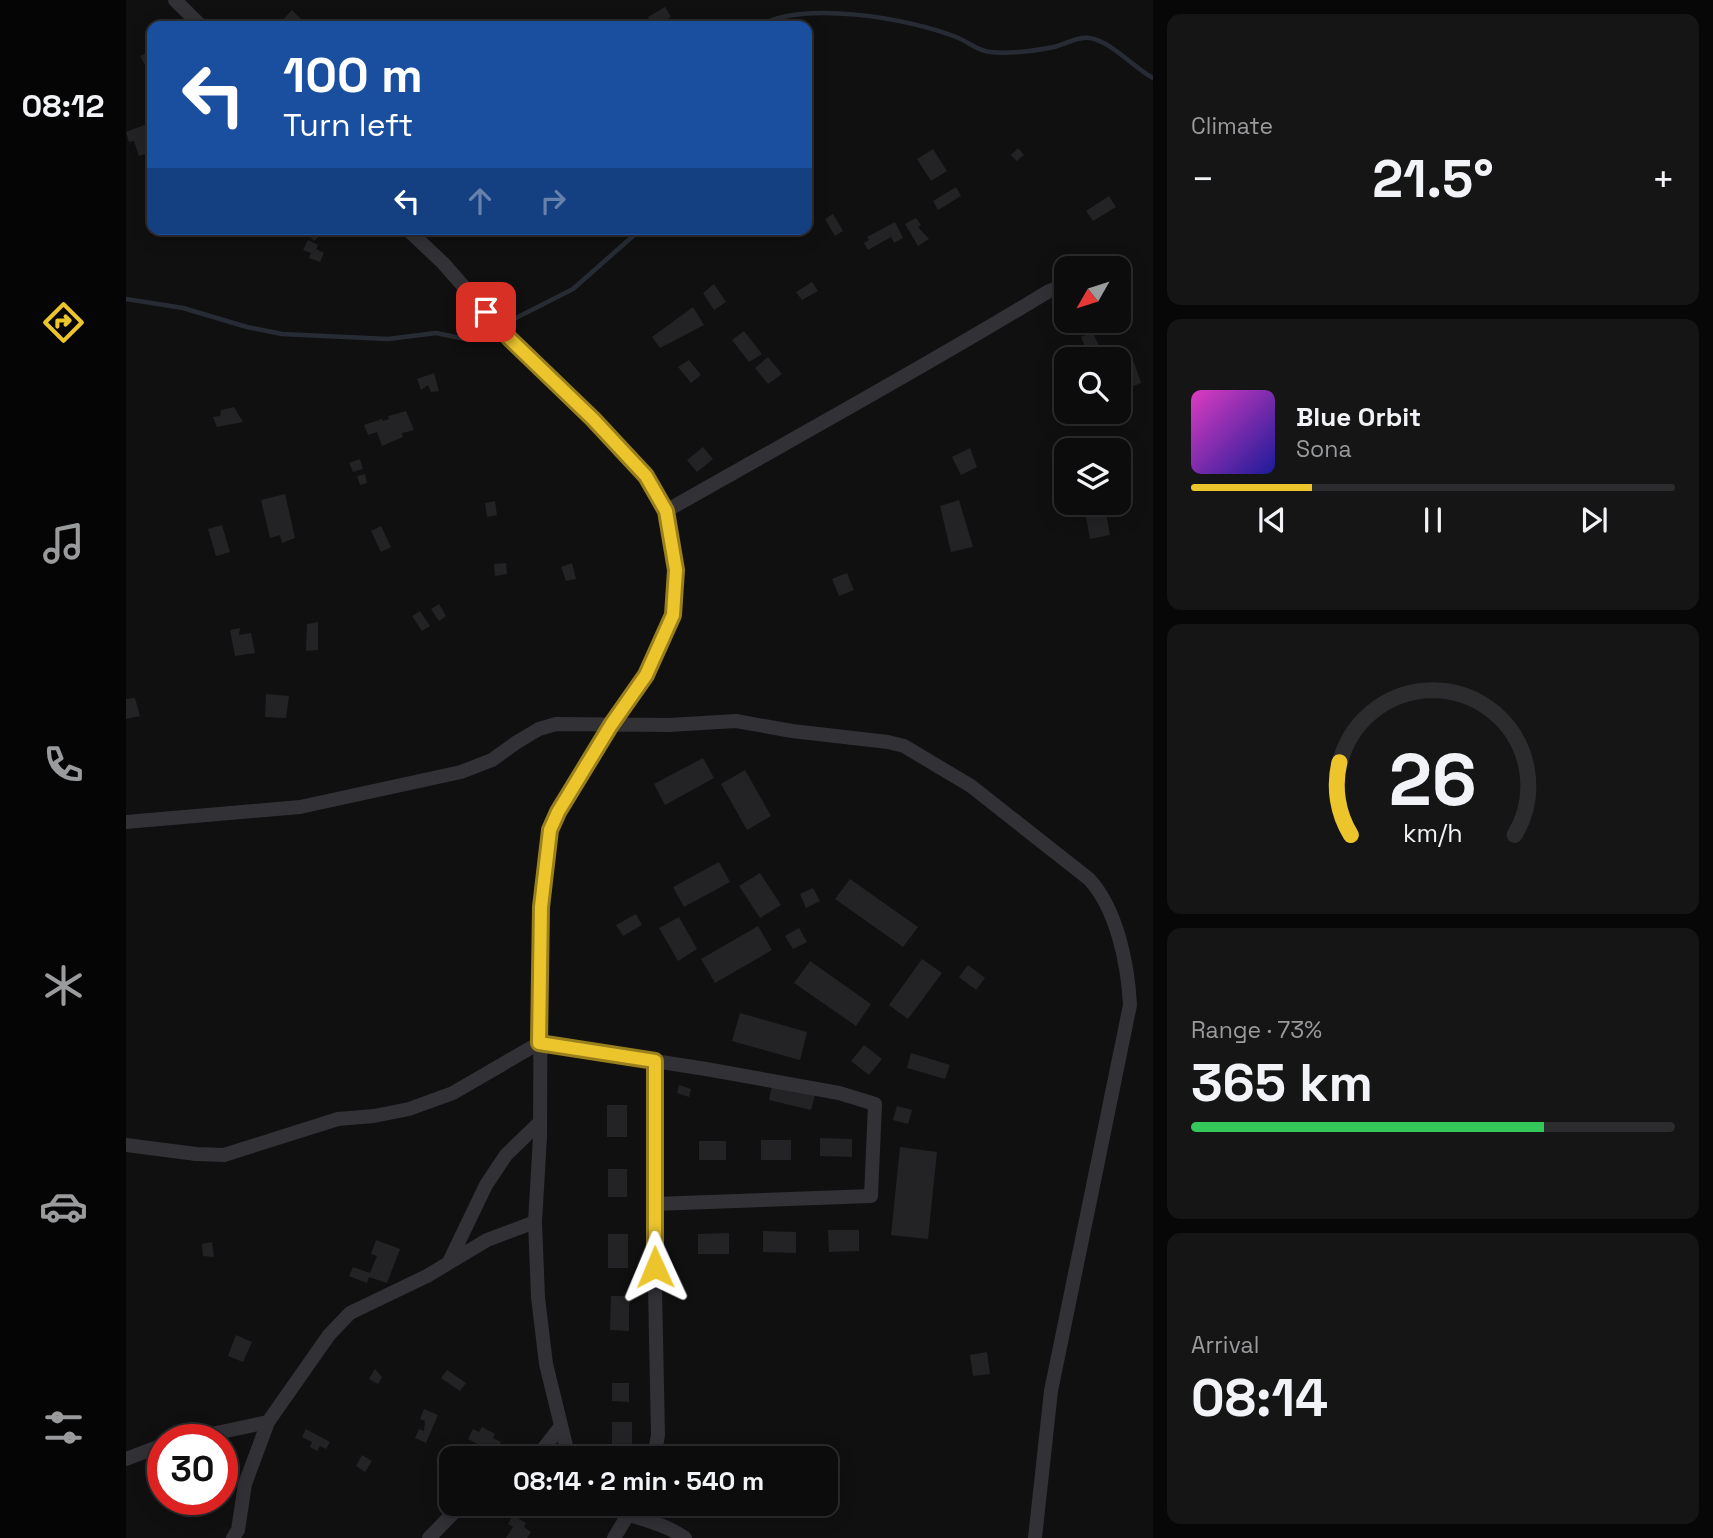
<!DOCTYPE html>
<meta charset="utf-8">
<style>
:root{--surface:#0c0c0d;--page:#151516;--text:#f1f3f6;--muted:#9a9b9d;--line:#2c2c2e;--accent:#ecc52d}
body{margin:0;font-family:"Space Grotesk",sans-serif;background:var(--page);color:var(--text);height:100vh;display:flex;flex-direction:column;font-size:26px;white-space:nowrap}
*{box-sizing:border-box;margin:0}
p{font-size:23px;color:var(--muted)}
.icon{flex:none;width:38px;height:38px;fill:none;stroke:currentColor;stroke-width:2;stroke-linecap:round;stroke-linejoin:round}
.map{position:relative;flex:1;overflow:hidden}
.side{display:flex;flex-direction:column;gap:14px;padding:14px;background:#070707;width:560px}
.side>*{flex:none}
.banner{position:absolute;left:21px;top:21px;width:665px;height:214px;border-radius:14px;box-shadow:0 4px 18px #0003,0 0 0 2px var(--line);background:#1a4fa0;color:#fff;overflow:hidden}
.needle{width:46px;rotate:231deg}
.controls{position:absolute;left:928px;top:256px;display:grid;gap:14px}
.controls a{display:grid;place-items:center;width:77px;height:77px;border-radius:14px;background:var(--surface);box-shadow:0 4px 18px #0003,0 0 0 2px var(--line);font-size:35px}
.speed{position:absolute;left:21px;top:1424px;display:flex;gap:14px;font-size:35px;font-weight:700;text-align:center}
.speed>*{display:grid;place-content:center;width:91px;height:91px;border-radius:50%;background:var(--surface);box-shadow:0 4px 18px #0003,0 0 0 2px var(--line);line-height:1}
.speed .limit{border:10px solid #d22;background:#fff;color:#111}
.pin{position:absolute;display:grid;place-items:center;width:60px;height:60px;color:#fff;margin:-30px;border-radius:14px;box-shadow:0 4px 10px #0006}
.me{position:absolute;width:77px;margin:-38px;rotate:359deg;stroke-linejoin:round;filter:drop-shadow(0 0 5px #0008)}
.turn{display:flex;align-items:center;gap:24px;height:147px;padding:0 21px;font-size:32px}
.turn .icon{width:91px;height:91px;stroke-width:2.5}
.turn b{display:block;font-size:49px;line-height:60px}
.lanes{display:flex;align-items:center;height:66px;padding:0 21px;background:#0003;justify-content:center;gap:35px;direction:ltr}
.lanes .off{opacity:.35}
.big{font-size:52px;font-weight:800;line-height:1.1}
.side .tile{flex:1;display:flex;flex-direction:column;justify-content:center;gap:10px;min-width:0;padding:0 24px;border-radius:14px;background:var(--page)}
.side .dial{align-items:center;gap:0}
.dial svg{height:182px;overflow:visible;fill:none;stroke:var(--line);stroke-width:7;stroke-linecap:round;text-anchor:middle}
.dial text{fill:var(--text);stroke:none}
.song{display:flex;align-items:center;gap:21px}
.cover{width:84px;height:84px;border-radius:10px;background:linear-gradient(135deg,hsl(310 70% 55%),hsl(240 70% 35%))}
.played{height:7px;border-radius:4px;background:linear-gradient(90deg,var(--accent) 25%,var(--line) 25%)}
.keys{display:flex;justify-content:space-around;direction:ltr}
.heat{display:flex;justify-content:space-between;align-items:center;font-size:38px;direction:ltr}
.charge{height:10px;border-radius:5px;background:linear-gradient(90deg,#34c759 73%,var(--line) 0)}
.trip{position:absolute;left:313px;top:1446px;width:399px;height:70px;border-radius:14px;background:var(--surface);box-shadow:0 4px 18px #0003,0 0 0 2px var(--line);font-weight:800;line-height:70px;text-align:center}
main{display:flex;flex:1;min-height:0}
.menu{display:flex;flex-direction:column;width:126px;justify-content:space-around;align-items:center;background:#050505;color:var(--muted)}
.menu .icon{width:49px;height:49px}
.menu .active{color:var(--accent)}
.menu b{font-size:32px;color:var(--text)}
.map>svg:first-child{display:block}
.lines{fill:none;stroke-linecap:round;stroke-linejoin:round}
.stream{stroke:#272c34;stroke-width:4.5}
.building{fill:#232325}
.street{stroke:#313136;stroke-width:14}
.route-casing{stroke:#99801d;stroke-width:18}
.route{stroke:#ecc52d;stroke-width:12}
</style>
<main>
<nav class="menu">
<b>08:12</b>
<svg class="icon active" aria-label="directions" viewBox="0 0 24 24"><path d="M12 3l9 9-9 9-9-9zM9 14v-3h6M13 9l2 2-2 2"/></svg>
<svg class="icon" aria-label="music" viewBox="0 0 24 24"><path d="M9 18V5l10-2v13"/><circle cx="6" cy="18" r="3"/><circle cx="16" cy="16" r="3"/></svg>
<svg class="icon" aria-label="phone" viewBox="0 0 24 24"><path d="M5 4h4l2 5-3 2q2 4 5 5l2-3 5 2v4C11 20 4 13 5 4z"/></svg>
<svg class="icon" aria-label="climate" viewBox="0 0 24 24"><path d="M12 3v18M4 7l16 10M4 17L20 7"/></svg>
<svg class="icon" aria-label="car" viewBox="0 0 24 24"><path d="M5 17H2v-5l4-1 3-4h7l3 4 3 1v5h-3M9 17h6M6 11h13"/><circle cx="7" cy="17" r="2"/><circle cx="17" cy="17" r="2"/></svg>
<svg class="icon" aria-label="filters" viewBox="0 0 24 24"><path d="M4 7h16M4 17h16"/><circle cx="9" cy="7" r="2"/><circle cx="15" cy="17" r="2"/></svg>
</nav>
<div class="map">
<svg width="1027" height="1538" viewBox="0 0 1027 1538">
<rect width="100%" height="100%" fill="#101011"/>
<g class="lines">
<path class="stream" d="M633,26C677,0 782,18 830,37C841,41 852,51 864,52C885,54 908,51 928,47C939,44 953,36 964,38C986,42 1007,67 1027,78
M0,299L57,308L121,327L156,334L262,339L310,333L344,340L361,338L380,323L447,289L515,229"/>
</g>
<path class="building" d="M539,7L545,17L527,26L522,17Z
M166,10L180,24L177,26H156L153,24Z
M23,52L26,58V78L14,56Z
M21,124L26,138V152L13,156L8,141L3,142L0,132Z
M892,148L898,155L891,161L885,155Z
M807,149L821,171L805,181L791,159Z
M830,187L835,196L812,210L807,201Z
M983,196L990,207L967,221L960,211Z
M707,214L717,231L709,236L699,219Z
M790,218L795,225L792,227L803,239L792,246L779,224Z
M769,222L777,238L768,243L765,237L742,250L738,243L743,240L741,237Z
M186,229H191L195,235L188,241L181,233Z
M182,240L192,245L190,249L198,253L194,262L183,258L185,253L177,250Z
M686,282L692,291L676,300L670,292Z
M588,284L600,302L588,310L577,293Z
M567,307L578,325L534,348L526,337Z
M618,331L636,354L623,362L606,340Z
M967,332L978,359H964L955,337Z
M642,357L656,374L642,384L629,368Z
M563,360L575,375L565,383L552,367Z
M1008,362L1015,383L1002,388L995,366Z
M308,373L313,391L305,392L302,385L295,390L291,379Z
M108,407L117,422L91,427L87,417L94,416L95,410Z
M280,411L288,430L276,433L277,437L256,446L251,432L242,435L238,425L256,419L257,421L263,419L262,416Z
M577,447L587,459L571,472L561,460Z
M844,448L851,467L835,475L826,457Z
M234,459L237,469L227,472L223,463Z
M239,474L241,483L234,485L231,476Z
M159,494L169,538L156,543L154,535L144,538L135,500Z
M833,500L847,547L825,552L814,506Z
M369,501L371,515L361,517L359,503Z
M980,513L984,535L964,539L960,517Z
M96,525L104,552L90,556L82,529Z
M255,526L265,547L255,552L245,531Z
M380,563L381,574L369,576L368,564Z
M446,563L450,579L440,581L435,567Z
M721,573L728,590L713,596L706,579Z
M313,604L320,616L313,621L305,609Z
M294,611L304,626L296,631L286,616Z
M192,622V650L180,651L181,624Z
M114,628L113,635L125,633L129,653L109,656L104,630Z
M140,694L163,696L160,718L139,717Z
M9,698L14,716L0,719V699Z
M577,758L588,778L539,805L528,784Z
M619,770L645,816L621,830L595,784Z
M593,862L604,882L558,907L547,887Z
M634,873L655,905L634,918L613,886Z
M724,879L792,927L777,947L709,899Z
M687,888L694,901L680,908L674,894Z
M510,914L516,925L497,936L490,925Z
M553,917L571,949L552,961L533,928Z
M632,926L646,950L589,983L575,959Z
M673,928L681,942L667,949L659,936Z
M796,959L816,973L782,1019L763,1005Z
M684,961L745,1004L730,1026L668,983Z
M842,965L859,978L850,990L833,977Z
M614,1013L681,1032L674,1060L606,1041Z
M738,1045L756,1059L743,1075L725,1061Z
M785,1053L824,1065L819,1079L781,1068Z
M553,1085L565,1089L563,1097L551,1093Z
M646,1085L689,1095L685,1110L643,1100Z
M481,1105H501V1137H481Z
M771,1106L786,1110L782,1124L767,1120Z
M694,1138L726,1139V1157L694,1156Z
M635,1140H665V1160H635Z
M573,1141H600V1160H573Z
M774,1147L811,1152L802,1239L765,1235Z
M482,1169H501V1197H482Z
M702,1230H733V1251L703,1252Z
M637,1231L670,1232V1253L637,1252Z
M603,1233V1254H572V1234Z
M482,1234H502V1268H482Z
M250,1240L274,1249L261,1283L243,1277L241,1283L223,1276L227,1267L244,1273L251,1256L245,1254Z
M86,1242L88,1257L77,1256L76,1244Z
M485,1296H503V1331L484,1330Z
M110,1335L126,1342L117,1362L102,1356Z
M861,1352L864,1374L847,1376L844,1355Z
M249,1369L256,1377L252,1384L243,1379Z
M321,1370L340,1383L334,1391L315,1378Z
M486,1383H503V1402L486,1401Z
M298,1409L312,1415L300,1443L289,1438L293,1429L298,1431L299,1421L294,1419Z
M486,1422H506V1458H486Z
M356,1427L369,1434L367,1438L375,1442L369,1453L342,1439L347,1429L353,1432Z
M180,1429L204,1442L200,1449L194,1446L191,1451L184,1447L186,1442L176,1437Z
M236,1455L246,1461L239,1472L230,1466Z
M387,1515L400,1523L398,1527L405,1532L401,1538H380L387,1527L382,1524Z"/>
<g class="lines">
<path class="street" d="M49,0L75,26
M281,229L317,263L384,339L467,419L520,476L540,511L550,570L547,615L520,675L485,725L432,812L424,830L420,851L415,907L414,1137L409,1222L412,1297L420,1364L443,1458
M540,511C668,438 797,368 923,291L940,285
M0,822L174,807L335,772L366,760L391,742L413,729L430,724L543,725L610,721L666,731L762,742L778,746L845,786L963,879C991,909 1002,965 1004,1005L925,1391L909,1538
M0,1145L70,1154L98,1155L212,1119L248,1116L283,1109L327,1093L413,1043L580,1069L713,1093L749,1104L745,1196L528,1204
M323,1262L360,1185L380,1155L413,1123
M57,1440L142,1422
M410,1458L435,1426
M528,1458L532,1435L528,1239L529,1061
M0,1459L37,1445
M475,1503C502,1519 530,1518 559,1538
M107,1538L112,1530L119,1484L142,1422L203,1335L224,1313L301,1276L361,1240L409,1222
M303,1538L337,1503
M488,1538L509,1503"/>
</g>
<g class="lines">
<defs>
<path id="route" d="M360,312L384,339L467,419L520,476L540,511L550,570L547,615L520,675L485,725L432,812L424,830L415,907L413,1043L529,1061V1267"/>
</defs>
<use href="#route" class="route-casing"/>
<use href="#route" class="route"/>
</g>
</svg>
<div class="controls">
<a><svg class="needle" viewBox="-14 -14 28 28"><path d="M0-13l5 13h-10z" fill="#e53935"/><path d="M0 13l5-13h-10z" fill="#9a9b9d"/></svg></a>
<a><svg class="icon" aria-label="search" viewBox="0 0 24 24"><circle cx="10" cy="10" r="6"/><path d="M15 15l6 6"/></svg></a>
<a><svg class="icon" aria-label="layers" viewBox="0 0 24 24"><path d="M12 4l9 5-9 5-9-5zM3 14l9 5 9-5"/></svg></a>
</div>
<div class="speed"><div class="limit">30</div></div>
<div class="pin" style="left:360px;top:312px;background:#d93025"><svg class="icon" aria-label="arrive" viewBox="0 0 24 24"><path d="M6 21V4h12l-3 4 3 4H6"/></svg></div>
<svg class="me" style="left:529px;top:1267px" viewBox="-20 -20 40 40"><path d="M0-17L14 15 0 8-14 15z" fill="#ecc52d" stroke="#fff" stroke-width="4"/></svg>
<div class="trip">08:14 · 2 min · 540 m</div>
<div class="banner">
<div class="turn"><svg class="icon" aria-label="left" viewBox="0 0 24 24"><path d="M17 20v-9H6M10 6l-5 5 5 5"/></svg><div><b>100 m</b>Turn left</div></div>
<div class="lanes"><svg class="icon" aria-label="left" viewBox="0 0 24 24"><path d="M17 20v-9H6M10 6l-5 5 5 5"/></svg><svg class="icon off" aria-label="ahead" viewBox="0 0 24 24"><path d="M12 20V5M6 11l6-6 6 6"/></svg><svg class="icon off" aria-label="right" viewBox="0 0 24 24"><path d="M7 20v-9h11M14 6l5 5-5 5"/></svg></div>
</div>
</div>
<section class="side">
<div class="tile"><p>Climate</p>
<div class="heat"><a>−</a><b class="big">21.5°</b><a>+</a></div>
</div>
<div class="tile">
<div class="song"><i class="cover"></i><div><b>Blue Orbit</b><p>Sona</p></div></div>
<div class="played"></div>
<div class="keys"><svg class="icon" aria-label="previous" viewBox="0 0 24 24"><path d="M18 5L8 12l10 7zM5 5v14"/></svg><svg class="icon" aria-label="pause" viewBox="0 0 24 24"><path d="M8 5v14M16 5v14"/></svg><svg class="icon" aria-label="next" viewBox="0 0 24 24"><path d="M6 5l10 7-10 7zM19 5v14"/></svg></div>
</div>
<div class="tile dial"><svg viewBox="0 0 100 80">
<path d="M14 69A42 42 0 1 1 86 69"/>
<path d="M14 69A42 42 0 0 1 9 37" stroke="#ecc52d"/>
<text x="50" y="56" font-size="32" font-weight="700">26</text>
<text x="50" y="72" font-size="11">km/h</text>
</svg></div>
<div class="tile"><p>Range · 73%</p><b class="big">365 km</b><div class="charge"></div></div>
<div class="tile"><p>Arrival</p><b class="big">08:14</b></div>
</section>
</main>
